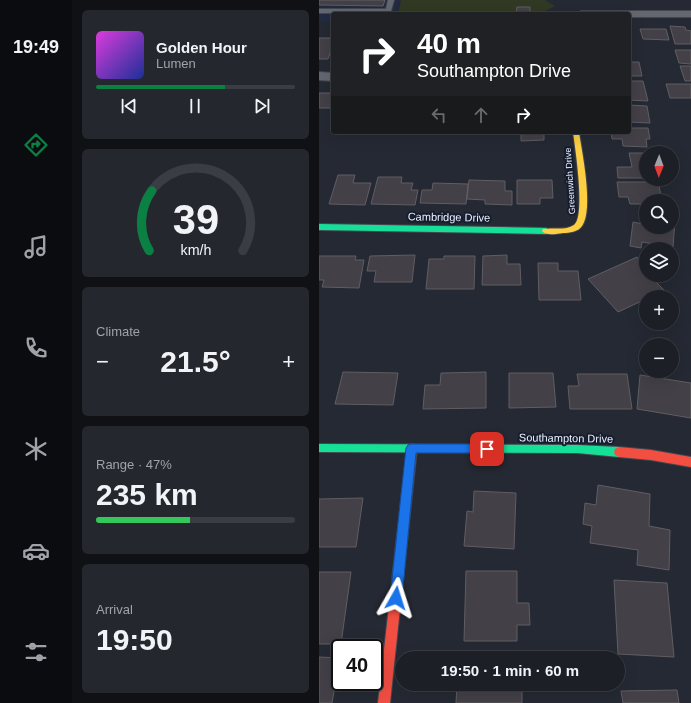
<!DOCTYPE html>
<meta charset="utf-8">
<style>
:root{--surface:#1c1f26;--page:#25272e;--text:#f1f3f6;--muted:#a0a2a7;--line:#3a3d43;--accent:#0b8043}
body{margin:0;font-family:Helvetica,sans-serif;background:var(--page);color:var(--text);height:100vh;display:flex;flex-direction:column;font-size:15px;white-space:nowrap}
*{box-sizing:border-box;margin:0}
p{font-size:13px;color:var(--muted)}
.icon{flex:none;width:22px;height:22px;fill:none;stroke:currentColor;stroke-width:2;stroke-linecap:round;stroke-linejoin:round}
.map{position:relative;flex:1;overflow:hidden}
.panel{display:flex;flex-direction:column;gap:10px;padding:10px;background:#0f1115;width:247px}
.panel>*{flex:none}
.banner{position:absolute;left:12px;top:12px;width:300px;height:122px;border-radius:4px;box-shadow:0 4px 16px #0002,0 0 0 1px var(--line);background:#202124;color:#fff;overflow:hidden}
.needle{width:26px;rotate:181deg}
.buttons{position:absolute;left:320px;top:146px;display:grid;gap:8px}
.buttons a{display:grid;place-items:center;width:40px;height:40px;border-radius:50%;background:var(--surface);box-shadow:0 4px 16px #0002,0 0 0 1px var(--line);font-size:20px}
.speed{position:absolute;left:12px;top:639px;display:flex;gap:8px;font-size:20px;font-weight:700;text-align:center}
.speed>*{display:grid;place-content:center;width:52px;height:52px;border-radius:50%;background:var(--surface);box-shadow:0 4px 16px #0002,0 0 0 1px var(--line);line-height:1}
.speed .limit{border:2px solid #111;border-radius:6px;background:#fff;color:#111}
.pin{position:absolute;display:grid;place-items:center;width:34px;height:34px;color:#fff;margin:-17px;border-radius:8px;box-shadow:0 2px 6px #0006}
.me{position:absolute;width:44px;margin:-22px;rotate:6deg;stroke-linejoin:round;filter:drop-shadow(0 0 3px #0008)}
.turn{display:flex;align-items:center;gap:14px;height:84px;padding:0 20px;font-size:18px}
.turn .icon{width:52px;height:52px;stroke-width:2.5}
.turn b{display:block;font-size:28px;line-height:34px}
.lanes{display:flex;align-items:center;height:38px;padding:0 20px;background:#0003;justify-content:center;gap:20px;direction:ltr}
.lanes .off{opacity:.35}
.big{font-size:30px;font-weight:800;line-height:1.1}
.panel .tile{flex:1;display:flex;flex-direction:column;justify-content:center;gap:6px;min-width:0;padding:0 14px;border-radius:6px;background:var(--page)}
.panel .dial{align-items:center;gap:0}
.dial svg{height:104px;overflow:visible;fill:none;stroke:var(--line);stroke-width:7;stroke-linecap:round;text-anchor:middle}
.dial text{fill:var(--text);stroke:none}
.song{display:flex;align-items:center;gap:12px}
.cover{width:48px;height:48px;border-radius:6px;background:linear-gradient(135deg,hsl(300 70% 55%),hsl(230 70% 35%))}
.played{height:4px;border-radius:2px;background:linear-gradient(90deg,var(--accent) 65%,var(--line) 65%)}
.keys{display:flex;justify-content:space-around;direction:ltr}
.heat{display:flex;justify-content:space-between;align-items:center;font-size:22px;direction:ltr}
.charge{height:6px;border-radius:3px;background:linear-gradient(90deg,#34c759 47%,var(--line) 0)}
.trip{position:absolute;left:76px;top:651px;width:230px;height:40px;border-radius:20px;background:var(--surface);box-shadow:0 4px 16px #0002,0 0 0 1px var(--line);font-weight:800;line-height:40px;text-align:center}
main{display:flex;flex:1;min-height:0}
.menu{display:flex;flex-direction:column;width:72px;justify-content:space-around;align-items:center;background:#0b0c0f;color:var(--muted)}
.menu .icon{width:28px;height:28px}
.menu .selected{color:var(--accent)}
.menu b{font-size:18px;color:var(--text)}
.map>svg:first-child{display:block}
.built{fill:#222b42}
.green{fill:#313924}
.building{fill:#434047;stroke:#605d63}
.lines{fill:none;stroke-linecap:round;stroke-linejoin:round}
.lane-casing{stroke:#434750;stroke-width:2}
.street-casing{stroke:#434750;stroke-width:2}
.fast-casing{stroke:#434750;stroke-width:2}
.slow-casing{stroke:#434750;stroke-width:2}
.jam-casing{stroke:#434750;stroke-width:2}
.lane{fill:#64676f;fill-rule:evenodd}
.street{fill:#64676f;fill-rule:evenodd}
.fast{fill:#16e098;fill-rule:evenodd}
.slow{fill:#ffcf43;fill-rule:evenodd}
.jam{fill:#f24e42;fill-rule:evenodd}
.route{fill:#1a73e8;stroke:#114b97}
.labels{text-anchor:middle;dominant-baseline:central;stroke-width:4;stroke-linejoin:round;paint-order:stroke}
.far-street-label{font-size:9px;fill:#ecf1fe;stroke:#161d2f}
.street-label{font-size:11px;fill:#ecf1fe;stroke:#161d2f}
</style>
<main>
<nav class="menu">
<b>19:49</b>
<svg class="icon selected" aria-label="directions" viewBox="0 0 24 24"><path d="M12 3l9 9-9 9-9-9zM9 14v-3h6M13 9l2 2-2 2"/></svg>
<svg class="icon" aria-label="music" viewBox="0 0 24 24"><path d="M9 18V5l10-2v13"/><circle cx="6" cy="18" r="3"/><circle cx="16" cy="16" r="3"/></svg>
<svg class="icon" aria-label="phone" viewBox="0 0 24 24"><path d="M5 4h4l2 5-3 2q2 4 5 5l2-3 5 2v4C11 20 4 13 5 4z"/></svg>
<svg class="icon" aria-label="climate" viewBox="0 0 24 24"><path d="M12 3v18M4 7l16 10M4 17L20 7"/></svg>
<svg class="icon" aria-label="car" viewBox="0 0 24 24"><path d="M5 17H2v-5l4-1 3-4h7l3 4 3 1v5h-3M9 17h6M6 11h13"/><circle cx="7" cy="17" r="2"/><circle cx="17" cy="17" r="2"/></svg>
<svg class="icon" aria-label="filters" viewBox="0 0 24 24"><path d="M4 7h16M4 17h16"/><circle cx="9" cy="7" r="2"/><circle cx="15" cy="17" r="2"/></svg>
</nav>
<section class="panel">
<div class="tile">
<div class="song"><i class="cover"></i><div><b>Golden Hour</b><p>Lumen</p></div></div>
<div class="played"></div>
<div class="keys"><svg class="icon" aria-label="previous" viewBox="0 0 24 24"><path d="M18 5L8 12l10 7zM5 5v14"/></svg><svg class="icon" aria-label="pause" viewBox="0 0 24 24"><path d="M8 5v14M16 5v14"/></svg><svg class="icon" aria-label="next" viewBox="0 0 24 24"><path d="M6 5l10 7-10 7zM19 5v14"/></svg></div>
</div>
<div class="tile dial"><svg viewBox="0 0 100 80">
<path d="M14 69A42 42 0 1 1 86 69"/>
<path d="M14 69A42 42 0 0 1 16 23" stroke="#0b8043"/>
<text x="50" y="56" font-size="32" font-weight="700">39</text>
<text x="50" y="72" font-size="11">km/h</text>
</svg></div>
<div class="tile"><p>Climate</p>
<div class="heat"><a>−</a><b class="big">21.5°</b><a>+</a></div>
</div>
<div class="tile"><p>Range · 47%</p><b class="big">235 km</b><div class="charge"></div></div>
<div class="tile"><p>Arrival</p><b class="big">19:50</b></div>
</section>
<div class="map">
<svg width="372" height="703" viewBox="0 0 372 703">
<rect width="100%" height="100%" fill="#252933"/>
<path class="built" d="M0,0H81L78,14H14V21H0Z"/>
<path class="green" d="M82,0H226L236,6L226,11L224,14H79Z"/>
<path class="building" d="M0,0H66L64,6L0,5Z
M198,7H211V13H197Z
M351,26L366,27L367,30L372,31V44H356Z
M321,29H347L350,40L324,39Z
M0,38H14V45L9,59H0Z
M356,50H372V64L360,63Z
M310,62H320L323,76H310Z
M361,66H372V81H366Z
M310,81H324L329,101L310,100Z
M347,84H372V98H351Z
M0,93H14V108H0Z
M310,105L328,106L331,123L310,122Z
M310,128H329L331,139H327L328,147L304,146L303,139H293L292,132H310Z
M202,132H225V140L202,141Z
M310,153H327V178H299L298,167H313Z
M19,175H36L34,183H52L46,205L10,204Z
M59,177H83L82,183H94L92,190H99L96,205L52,204Z
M150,180L186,181V191H193V205L166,204V200L148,199Z
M198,180H233L234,198H221V204H198Z
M298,182H339L342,195H337L338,201H327V204H311L309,197H300Z
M114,183L149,184L147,204L101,203L103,190H113Z
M325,217H327V227H353V221H356L354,247L323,242L322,248L311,246L314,222L324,224Z
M96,255L93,282H55L57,271H48L51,256Z
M188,255V264H201L202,285H163L164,256Z
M0,256H37L36,260H45L40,288L3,287L5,280H0Z
M125,256H156L155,289H107L110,259H125Z
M318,257L327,265V269L325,270L327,275H330L345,290L331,297H327V299L299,312L269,279Z
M219,263H239V271H259L262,300H220Z
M24,372L79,373L74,405L16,404Z
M167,372V408L104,409L106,385H121L122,373Z
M190,373H234L237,407L190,408Z
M258,374H308L313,409H251L249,386H260Z
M321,375L372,383V418L318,409Z
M279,485L331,494L330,526L351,530L350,570L318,565L319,550L271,543L273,526L264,524L266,503L277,505Z
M155,491L197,493L195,549L145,546L148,511L154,512Z
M44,498L37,547H0V499Z
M147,571H198V603H210L211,625H198V641H145Z
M0,572H32L22,644H0Z
M295,580L348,583L355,657L299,654Z
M0,657L21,658L13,703H0Z
M138,684H203V703H137Z
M358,690L360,703H304L302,691Z"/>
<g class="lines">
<defs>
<path id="lane" d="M69,0H75L72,11L69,13H0V9H67Z"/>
<path id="street" d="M262,11H372V17H310V14H257Z
M0,72L14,73V81L0,80Z"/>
<path id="fast" d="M0,224L227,228L231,231L227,234L0,230Z
M0,444L258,445L300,447L304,449L305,452L304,455L300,457L258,453L0,452Z"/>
<path id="slow" d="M254,132H260C263,152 275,210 263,226C259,232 250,233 244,233C237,234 227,236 223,231L224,229C234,227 246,231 255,225C267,217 256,147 254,132Z"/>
<path id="jam" d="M93,444L97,445L98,448L71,703H59L88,448L89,445Z
M300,447L332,450L372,457V467L332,460L300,457L296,455L295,452L296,449Z"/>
</defs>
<use href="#lane" class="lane-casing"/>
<use href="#street" class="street-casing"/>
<use href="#fast" class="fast-casing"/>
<use href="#slow" class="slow-casing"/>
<use href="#jam" class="jam-casing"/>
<use href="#lane" class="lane"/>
<use href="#street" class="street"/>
<use href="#fast" class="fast"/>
<use href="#slow" class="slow"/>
<use href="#jam" class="jam"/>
</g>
<path class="route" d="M92,444H168L171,445L173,449L171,452L168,453H97L83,598L81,602L77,604L73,602L71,598L87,448L89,445Z"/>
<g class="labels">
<g class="far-street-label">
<text transform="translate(251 181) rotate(-94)">Greenwich Drive</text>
</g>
<g class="street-label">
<text transform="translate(130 217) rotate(1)">Cambridge Drive</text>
<text transform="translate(247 438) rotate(1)">Southampton Drive</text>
</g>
</g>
</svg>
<div class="buttons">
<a><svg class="needle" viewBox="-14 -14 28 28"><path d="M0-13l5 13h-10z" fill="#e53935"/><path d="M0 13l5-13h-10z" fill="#a0a2a7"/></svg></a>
<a><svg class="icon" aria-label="search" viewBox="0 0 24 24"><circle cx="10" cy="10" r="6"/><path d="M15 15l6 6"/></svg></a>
<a><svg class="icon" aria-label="layers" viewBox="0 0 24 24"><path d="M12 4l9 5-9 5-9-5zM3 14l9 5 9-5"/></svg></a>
<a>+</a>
<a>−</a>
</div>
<div class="speed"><div class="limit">40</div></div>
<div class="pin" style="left:168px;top:449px;background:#d93025"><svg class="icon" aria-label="arrive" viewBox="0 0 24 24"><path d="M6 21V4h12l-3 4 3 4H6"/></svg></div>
<svg class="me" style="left:77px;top:598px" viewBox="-20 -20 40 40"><path d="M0-17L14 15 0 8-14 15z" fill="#1a73e8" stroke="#fff" stroke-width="4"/></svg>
<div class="trip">19:50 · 1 min · 60 m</div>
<div class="banner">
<div class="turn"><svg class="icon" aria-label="right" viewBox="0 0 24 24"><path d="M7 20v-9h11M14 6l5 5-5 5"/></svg><div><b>40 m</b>Southampton Drive</div></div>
<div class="lanes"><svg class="icon off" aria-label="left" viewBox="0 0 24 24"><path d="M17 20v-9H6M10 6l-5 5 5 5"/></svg><svg class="icon off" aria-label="ahead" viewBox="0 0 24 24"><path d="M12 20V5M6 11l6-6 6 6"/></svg><svg class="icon" aria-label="right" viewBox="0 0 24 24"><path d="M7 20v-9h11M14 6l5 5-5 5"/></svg></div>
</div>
</div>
</main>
